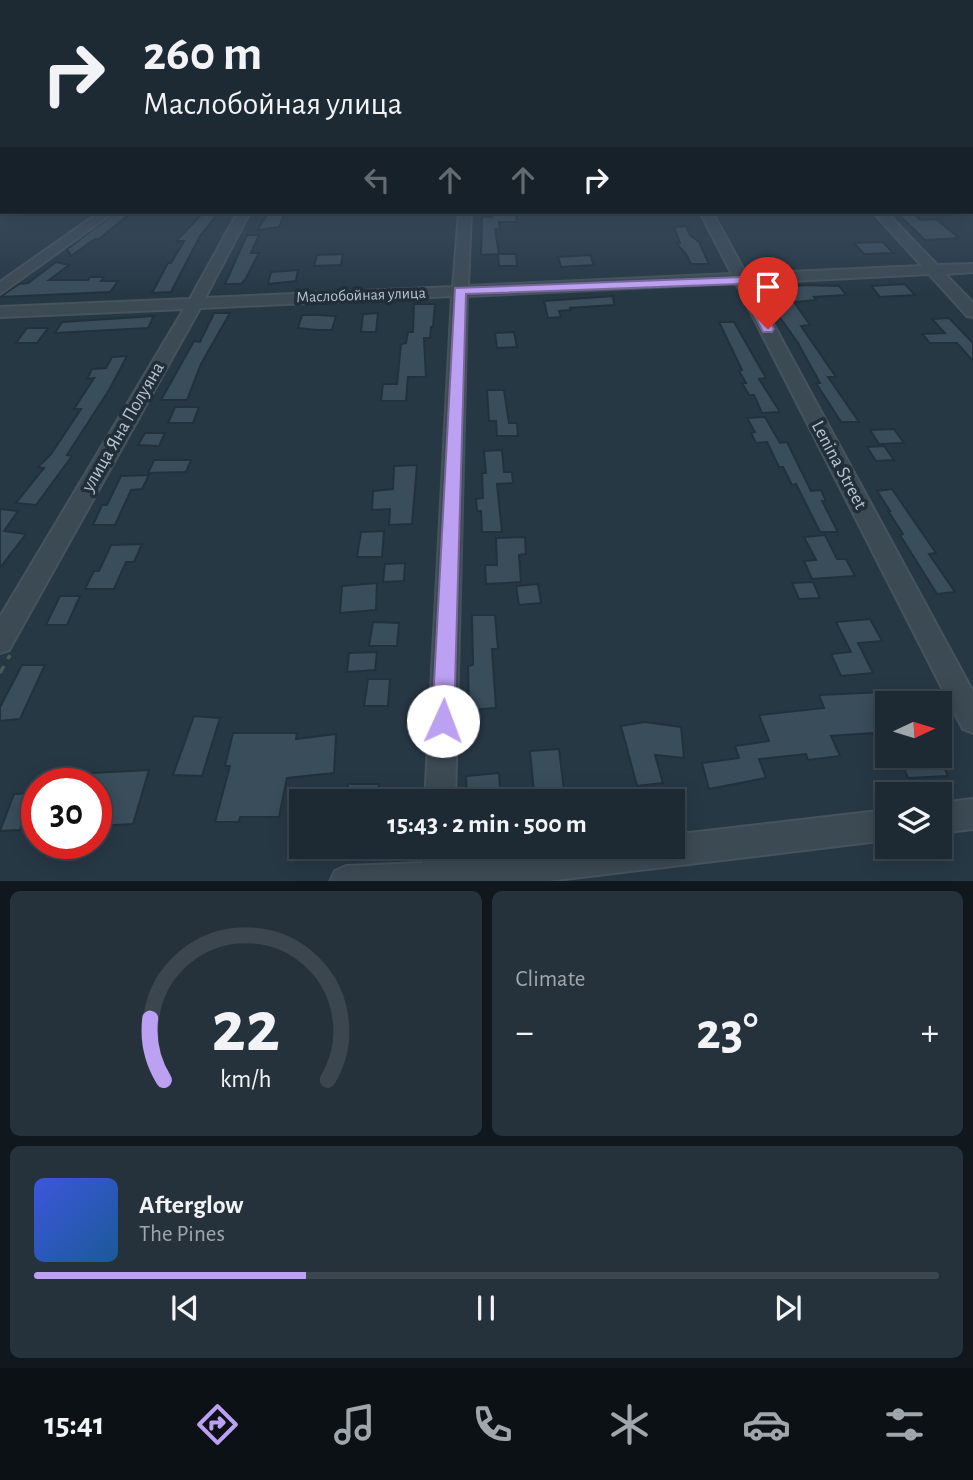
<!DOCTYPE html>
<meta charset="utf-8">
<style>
:root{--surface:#1d2a34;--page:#25323c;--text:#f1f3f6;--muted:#a0a7ac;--line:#3b464f;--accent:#bca0f2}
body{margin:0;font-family:"Alegreya Sans",sans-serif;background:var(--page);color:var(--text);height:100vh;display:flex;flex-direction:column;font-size:26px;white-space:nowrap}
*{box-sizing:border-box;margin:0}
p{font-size:23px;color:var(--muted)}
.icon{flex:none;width:38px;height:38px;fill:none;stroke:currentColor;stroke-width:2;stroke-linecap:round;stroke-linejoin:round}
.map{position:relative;height:881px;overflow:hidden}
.side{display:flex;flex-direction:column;gap:10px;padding:10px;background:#10171d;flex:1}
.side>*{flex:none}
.hud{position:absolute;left:0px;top:0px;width:973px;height:214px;box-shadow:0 4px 18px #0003,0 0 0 2px var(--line);background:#1d2a34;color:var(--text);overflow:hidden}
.needle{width:46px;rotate:86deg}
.tools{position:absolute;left:875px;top:691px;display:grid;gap:14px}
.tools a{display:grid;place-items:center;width:77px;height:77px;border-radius:0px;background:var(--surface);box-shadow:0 4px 18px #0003,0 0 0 2px var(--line);font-size:35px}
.speed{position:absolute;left:21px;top:768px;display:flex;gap:14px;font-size:35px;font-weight:700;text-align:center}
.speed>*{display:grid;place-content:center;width:91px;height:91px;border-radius:50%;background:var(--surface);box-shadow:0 4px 18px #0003,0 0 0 2px var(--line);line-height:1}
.speed .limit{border:10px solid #d22;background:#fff;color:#111}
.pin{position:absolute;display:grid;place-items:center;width:60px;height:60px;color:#fff;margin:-72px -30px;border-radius:50% 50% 50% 0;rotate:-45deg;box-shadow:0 0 7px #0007}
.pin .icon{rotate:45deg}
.me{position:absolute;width:77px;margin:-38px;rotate:2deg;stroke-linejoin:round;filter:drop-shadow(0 0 5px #0008)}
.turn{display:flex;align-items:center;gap:24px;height:147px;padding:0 28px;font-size:32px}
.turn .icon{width:91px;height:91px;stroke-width:2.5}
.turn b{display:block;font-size:49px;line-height:60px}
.lanes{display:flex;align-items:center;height:66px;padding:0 28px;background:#0003;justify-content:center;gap:35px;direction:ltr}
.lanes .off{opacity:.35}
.big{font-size:52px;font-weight:600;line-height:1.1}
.side .widget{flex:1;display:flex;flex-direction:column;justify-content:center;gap:10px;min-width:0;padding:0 24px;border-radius:10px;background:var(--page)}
.side .dial{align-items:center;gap:0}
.dial svg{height:182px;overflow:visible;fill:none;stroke:var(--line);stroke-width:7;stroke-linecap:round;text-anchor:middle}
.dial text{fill:var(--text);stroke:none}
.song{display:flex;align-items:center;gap:21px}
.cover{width:84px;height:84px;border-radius:10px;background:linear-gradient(135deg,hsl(230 70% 55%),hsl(210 70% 35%))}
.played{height:7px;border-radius:4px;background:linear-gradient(90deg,var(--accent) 30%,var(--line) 30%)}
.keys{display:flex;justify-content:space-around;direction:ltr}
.heat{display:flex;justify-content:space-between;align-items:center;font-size:38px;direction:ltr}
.side .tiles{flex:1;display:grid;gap:10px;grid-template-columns:1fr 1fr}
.widget:last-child{grid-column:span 2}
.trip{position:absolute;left:289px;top:789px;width:396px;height:70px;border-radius:0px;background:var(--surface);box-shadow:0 4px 18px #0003,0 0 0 2px var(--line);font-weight:600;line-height:70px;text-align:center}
.tab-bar{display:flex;height:112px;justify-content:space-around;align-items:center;background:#0c1115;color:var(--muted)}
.tab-bar .icon{width:49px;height:49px}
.tab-bar .active{color:var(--accent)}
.tab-bar b{font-size:32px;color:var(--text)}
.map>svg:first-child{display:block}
.building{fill:#394d5b;stroke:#22313c;stroke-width:2}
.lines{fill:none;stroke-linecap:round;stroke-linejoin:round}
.minor-casing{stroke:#46535d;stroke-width:4}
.path{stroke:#435d5b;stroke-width:3.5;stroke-dasharray:8 8;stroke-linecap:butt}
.minor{fill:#3c4a54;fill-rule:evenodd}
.route{fill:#bca0f2;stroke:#7a689d;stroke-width:2}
.labels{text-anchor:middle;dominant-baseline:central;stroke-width:7;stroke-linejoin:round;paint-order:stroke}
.far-street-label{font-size:16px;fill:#bac4cd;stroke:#202f3a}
.street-label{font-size:19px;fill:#bac4cd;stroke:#202f3a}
</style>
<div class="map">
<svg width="973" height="882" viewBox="0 0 973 882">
<rect width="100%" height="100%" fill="#273845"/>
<path class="building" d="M116,212H132L99,239H95L71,256L67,249Z
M269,212H285L279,227L257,230Z
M491,212H516L517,222H499L500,229H495L499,254H516L517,266H499L498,254L481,255L482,217H492Z
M896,212H912L920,220L936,219L959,238L925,240Z
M202,214L217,215L200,236L171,292L152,293L168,263H171L184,241H176Z
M686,226L690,235L699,242L709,264H691L686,254L676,243H680L674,227Z
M247,235H259L251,253H259L245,280L241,284H225Z
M883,242L893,253L864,254L854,243Z
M343,254L341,265L314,266L317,255Z
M590,255L594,265L561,267L558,257Z
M56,262L69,265L49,280H88L90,277H104L101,281H118L110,292L0,297L19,284L28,283Z
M298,270L296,281L268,284L271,272Z
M905,284L915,295L880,297L871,286Z
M807,285L839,286L846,295L814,297L816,300L794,302L810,325L801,326L836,377H828L859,422H841L816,383H820L798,343L762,292L796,291L793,286Z
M613,296L614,305L570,308L571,310L559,311L561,317L548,318L544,301Z
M414,304H435L433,327H431L430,338H424L426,377H408L406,401H381L383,384H397L401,344L406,343L408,332H413Z
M214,313H230L201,364L187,400H161L194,341L200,342Z
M378,313L376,332H361L363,314Z
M302,315H318L336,316L332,330H317L298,328Z
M154,316L148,328L55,333L62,322Z
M949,318L973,343V361L957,343H930L922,334L945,333L932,319Z
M719,322H734L766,378L759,379L780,412L762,413L754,395H749L742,383H746L739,371L742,370Z
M27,328H48L37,343H16Z
M514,332L517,347L497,348L495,333Z
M127,356L109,390L67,455L72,456L36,505L16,503L44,468L38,467L51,454L81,409H74L94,378L87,379L92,369L106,368L112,357Z
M487,390H504L509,423H517L518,436H497L496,421H489Z
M175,407H199L193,423H168Z
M765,417L780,443L787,442L811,491L821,490L826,501H822L838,532H820L796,484L792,485L783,467H779L767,442L756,443L751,433L755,432L747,418Z
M894,429L904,443L879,444L870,430Z
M145,433H165L159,446L138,445Z
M884,446L894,460L876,461L867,447Z
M502,450L504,472H512L513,483L497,484L502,532H482L481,511H477L476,499L483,498L482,473H486L484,451Z
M154,460H191L186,472L148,473Z
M417,465L412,524L389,525L390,509L372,510L373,491L393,489L394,466Z
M149,475L142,489L131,490L115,525H93L102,505H107L121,476Z
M892,489L936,553L929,554L955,592L937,594L900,535L903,534L888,511H890L877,491Z
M0,509L18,511L4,531L26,534L0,568Z
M384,531L382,557H357L361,532Z
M825,535L837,559H846L855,576L812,579L804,561L816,560L804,537Z
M525,537L526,554L519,555L521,582L486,584L485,565H497L496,538Z
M142,544L134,562H126L114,589H85L94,571H99L111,545Z
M405,563L404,581L383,582L385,564Z
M813,582L820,598L799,599L792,583Z
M377,583L376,610L340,613L342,586Z
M538,584L541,603L519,605L516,586Z
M60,596H80L67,625H46Z
M472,615H495L498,649H492L496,708L469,710L468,666L473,665Z
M870,619L882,641L858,643L873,673L841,676L831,654L851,652L836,622Z
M373,622L399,623L397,646H369Z
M377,652L375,670L347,672L349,653Z
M22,665H45L20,719L0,721V707Z
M368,679H390L388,706H364Z
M907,691L913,704H887V732L831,736L840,756L808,760L806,754L759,759L766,778L709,789L702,763L739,758L735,746L769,741L759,715L824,708L819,695Z
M194,716L220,718L202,776L173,775Z
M645,722L681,727L684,758L655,755L663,783L637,786L621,726Z
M233,733H297L296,739L336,734L334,773L287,778L279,817H240L239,822H215L230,766H225Z
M559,749L564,790L534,792L530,751Z
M899,756H939L948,776L908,778Z
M149,770L133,824L96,826V784H88L92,773Z
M499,773L501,802H467L466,776Z
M348,784H379L377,802H346Z
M34,793L20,830L0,831L14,794Z"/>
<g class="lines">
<defs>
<path id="minor" d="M100,212H114L0,294V282Z
M238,212H250L205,298L453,287L459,212H471L468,286L732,274L700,212H712L746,274L922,266L873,212H886L937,265L973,264V272L945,274L973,303V317L967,316L929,274L751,283L973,692V733L963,729L736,283L467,296L455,802H425L452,296L200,308L9,650L0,653V617L184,309L0,317V307L190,299Z
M973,799V829L940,833V803Z
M887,810V840L540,882H330L335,871L346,866L422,863L423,847H453V860L568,847H672V835Z"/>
</defs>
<use href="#minor" class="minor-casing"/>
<path class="path" d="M0,673L10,655"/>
<use href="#minor" class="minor"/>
</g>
<linearGradient id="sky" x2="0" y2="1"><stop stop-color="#151f26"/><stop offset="0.58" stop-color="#415368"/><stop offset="1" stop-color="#415368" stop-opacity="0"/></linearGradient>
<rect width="973" height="294" fill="url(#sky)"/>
<path class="route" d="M742,277L748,280L774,329L772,332H763L738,284L466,294L454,721L451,729L443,732L435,729L432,721L455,288Z"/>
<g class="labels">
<g class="far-street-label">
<text transform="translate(361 295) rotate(-2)">Маслобойная улица</text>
</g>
<g class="street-label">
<text transform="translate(123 427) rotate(-60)">улица Яна Полуяна</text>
<text transform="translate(839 465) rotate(62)">Lenina Street</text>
</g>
</g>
</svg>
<div class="tools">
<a><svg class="needle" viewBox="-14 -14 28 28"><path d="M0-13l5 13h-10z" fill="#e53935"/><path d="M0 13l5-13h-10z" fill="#a0a7ac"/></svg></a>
<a><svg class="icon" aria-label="layers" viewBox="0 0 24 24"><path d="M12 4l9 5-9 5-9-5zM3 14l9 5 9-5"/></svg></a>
</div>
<div class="speed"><div class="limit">30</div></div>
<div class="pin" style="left:768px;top:329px;background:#d93025"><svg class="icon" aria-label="arrive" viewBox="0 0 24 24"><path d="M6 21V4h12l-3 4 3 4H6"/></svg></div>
<svg class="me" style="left:443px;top:721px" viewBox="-20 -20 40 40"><circle r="19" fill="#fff"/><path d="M0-13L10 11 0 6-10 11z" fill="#bca0f2"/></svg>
<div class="trip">15:43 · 2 min · 500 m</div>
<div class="hud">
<div class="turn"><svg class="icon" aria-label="right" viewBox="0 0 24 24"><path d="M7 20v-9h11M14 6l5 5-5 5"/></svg><div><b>260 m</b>Маслобойная улица</div></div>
<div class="lanes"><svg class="icon off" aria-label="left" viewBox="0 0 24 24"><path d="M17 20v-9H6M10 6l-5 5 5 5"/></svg><svg class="icon off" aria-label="ahead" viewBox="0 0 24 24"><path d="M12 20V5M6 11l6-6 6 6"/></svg><svg class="icon off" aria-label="ahead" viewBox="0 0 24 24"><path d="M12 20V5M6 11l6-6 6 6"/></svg><svg class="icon" aria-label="right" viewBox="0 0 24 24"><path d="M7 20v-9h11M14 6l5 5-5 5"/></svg></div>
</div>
</div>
<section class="side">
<div class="tiles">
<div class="widget dial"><svg viewBox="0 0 100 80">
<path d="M14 69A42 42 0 1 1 86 69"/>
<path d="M14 69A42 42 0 0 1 8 42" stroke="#bca0f2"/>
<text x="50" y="56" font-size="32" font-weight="700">22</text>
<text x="50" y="72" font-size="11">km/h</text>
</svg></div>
<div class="widget"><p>Climate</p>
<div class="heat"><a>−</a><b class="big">23°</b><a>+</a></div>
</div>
<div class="widget">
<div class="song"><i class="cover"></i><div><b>Afterglow</b><p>The Pines</p></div></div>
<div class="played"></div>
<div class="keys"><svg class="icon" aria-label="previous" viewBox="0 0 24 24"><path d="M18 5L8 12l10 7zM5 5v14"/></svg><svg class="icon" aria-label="pause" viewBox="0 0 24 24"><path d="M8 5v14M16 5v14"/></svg><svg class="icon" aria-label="next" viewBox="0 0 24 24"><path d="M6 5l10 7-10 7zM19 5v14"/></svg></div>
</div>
</div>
</section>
<nav class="tab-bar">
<b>15:41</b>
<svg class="icon active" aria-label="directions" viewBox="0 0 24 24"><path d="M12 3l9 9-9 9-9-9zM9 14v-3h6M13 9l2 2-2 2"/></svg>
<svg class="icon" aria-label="music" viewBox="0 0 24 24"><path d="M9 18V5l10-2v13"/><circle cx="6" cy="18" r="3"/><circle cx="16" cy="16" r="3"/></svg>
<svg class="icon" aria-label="phone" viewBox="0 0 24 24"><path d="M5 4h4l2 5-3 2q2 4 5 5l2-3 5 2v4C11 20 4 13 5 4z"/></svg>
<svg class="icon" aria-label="climate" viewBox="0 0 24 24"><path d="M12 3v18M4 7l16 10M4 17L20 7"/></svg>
<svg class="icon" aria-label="car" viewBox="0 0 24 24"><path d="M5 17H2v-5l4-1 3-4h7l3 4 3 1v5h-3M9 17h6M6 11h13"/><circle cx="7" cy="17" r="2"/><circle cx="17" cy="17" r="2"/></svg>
<svg class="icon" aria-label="filters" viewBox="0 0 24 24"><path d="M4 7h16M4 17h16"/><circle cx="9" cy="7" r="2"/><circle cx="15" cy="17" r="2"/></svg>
</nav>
